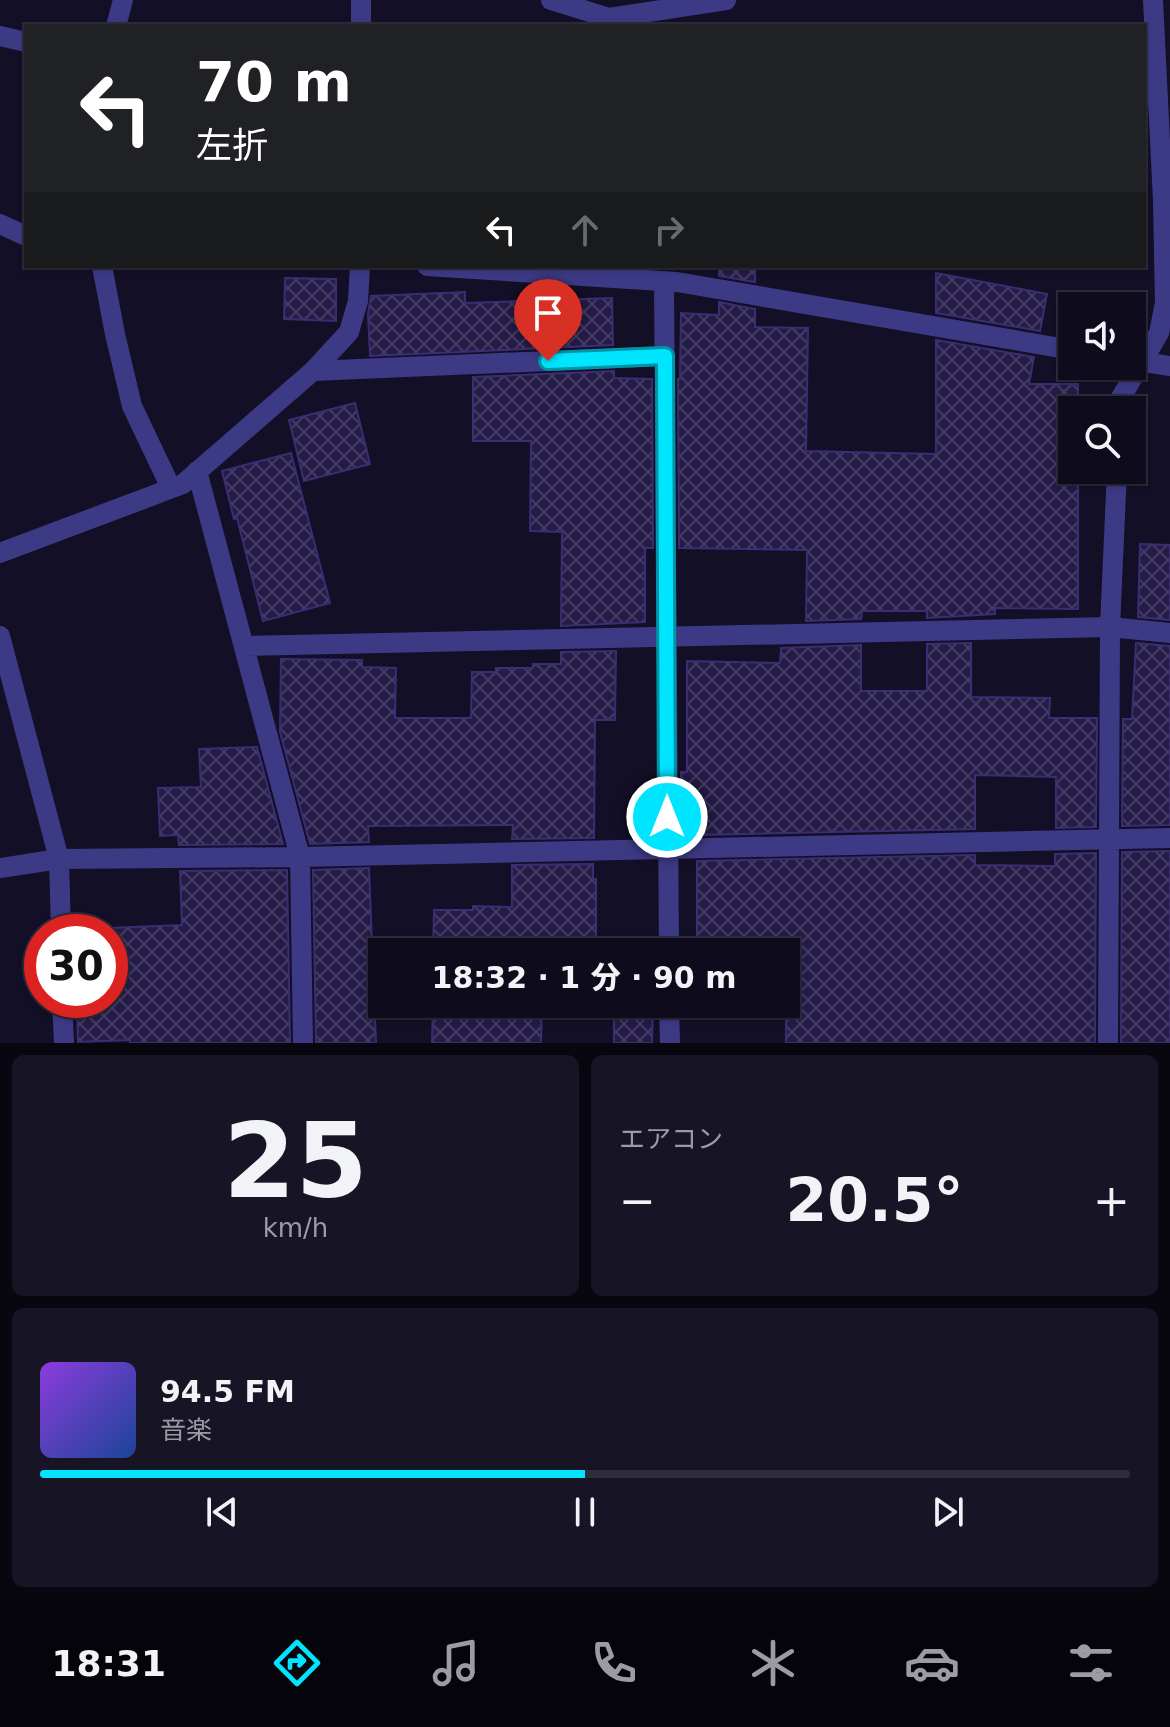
<!DOCTYPE html>
<html lang="ja">
<meta charset="utf-8">
<style>
:root{--surface:#0e0b1c;--page:#171425;--text:#f1f3f6;--muted:#9b9ba3;--line:#2e2b3b;--accent:#00e5ff}
body{margin:0;font-family:"DejaVu Sans","Noto Sans JP",sans-serif;background:var(--page);color:var(--text);height:100vh;display:flex;flex-direction:column;font-size:30px;white-space:nowrap}
*{box-sizing:border-box;margin:0}
p{font-size:26px;color:var(--muted)}
.icon{flex:none;width:44px;height:44px;fill:none;stroke:currentColor;stroke-width:2;stroke-linecap:round;stroke-linejoin:round}
.map{position:relative;height:1043px;overflow:hidden}
.panel{display:flex;flex-direction:column;gap:12px;padding:12px;background:#08060f;flex:1}
.panel>*{flex:none}
.hud{position:absolute;left:24px;top:24px;width:1122px;height:244px;border-radius:0px;box-shadow:0 2px 6px #0004,0 0 0 2px var(--line);background:#202124;color:#fff;overflow:hidden}
.controls{position:absolute;left:1058px;top:292px;display:grid;gap:16px}
.controls a{display:grid;place-items:center;width:88px;height:88px;border-radius:0px;background:var(--surface);box-shadow:0 2px 6px #0004,0 0 0 2px var(--line);font-size:40px}
.speed{position:absolute;left:24px;top:914px;display:flex;gap:16px;font-size:40px;font-weight:700;text-align:center}
.speed>*{display:grid;place-content:center;width:104px;height:104px;border-radius:50%;background:var(--surface);box-shadow:0 2px 6px #0004,0 0 0 2px var(--line);line-height:1}
.speed .limit{border:12px solid #d22;background:#fff;color:#111}
.pin{position:absolute;display:grid;place-items:center;width:68px;height:68px;color:#fff;margin:-82px -34px;border-radius:50% 50% 50% 0;rotate:-45deg;box-shadow:0 0 8px #0007}
.pin .icon{rotate:45deg}
.me{position:absolute;width:88px;margin:-44px;rotate:0deg;stroke-linejoin:round;filter:drop-shadow(0 0 6px #0008)}
.turn{display:flex;align-items:center;gap:28px;height:168px;padding:0 40px;font-size:36px}
.turn .icon{width:104px;height:104px;stroke-width:2.5}
.turn b{display:block;font-size:56px;line-height:68px}
.lanes{display:flex;align-items:center;height:76px;padding:0 40px;background:#0003;justify-content:center;gap:40px;direction:ltr}
.lanes .off{opacity:.35}
.big{font-size:60px;font-weight:800;line-height:1.1}
.panel .card{flex:1;display:flex;flex-direction:column;justify-content:center;gap:12px;min-width:0;padding:0 28px;border-radius:12px;background:var(--page)}
.panel .dial{align-items:center;gap:0}
.dial b{font-size:104px;line-height:1}
.song{display:flex;align-items:center;gap:24px}
.cover{width:96px;height:96px;border-radius:12px;background:linear-gradient(135deg,hsl(270 70% 55%),hsl(220 70% 35%))}
.played{height:8px;border-radius:4px;background:linear-gradient(90deg,var(--accent) 50%,var(--line) 50%)}
.keys{display:flex;justify-content:space-around;direction:ltr}
.heat{display:flex;justify-content:space-between;align-items:center;font-size:44px;direction:ltr}
.panel .tiles{flex:1;display:grid;gap:12px;grid-template-columns:1fr 1fr}
.card:last-child{grid-column:span 2}
.trip{position:absolute;left:368px;top:938px;width:432px;height:80px;border-radius:0px;background:var(--surface);box-shadow:0 2px 6px #0004,0 0 0 2px var(--line);font-weight:800;line-height:80px;text-align:center}
.tab-bar{display:flex;height:128px;justify-content:space-around;align-items:center;background:#06040b;color:var(--muted)}
.tab-bar .icon{width:56px;height:56px}
.tab-bar .on{color:var(--accent)}
.tab-bar b{font-size:36px;color:var(--text)}
.map>svg:first-child{display:block}
.building{fill:url(#building-cross-hatch);stroke:#3b2d73;stroke-width:2}
.lines{fill:none;stroke-linecap:round;stroke-linejoin:round}
.lane{stroke:#3d3a85;stroke-width:20}
.street{stroke:#3d3a85;stroke-width:20}
.route-casing{stroke:#0095a6;stroke-width:20}
.route{stroke:#00e5ff;stroke-width:14}
</style>
<div class="map">
<svg width="1170" height="1043" viewBox="0 0 1170 1043">
<defs>
<pattern id="building-cross-hatch" width="8" height="8" patternUnits="userSpaceOnUse" patternTransform="scale(2)"><rect width="8" height="8" fill="#241b47"/><path d="M0 0l8 8M0 8l8-8" fill="none" stroke="#433b63"/></pattern>
</defs>
<rect width="100%" height="100%" fill="#130f26"/>
<path class="building" d="M719,266H755V282L719,276Z
M936,273L1047,294L1040,331L936,313Z
M285,278L336,279V321L284,319Z
M465,292V303L612,298L613,345L370,356L368,314L371,296Z
M719,302L755,309V327L808,328L806,451L936,454V340L1034,357L1029,384H1078V410H1072V470H1078V609L995,608V614L927,618V611H862L861,619L806,621L807,550L679,548L678,379H680L681,313L719,315Z
M614,371V378L652,379L653,548H645V622L561,626L562,532L530,531L531,441H473V377Z
M355,403L370,464L304,481L289,420Z
M291,453L330,603L263,621L237,518L234,519L222,471Z
M1140,544L1170,545V620L1138,617Z
M971,643V697L1050,698L1049,718H1097L1096,827L1056,828V777L975,775V829L698,835V823L681,822V772H687V661L780,663L781,648L861,645V691H927V644Z
M1136,643L1170,646V825L1122,826L1123,719H1132Z
M616,651L615,720H595L594,838L512,839L513,825L368,826L369,842L310,844L280,732L281,659L362,660V667L396,668L395,718H471L472,672H496V668H533V664H561V652Z
M257,747L283,844L179,845L178,835L160,836L158,788L201,787L199,749Z
M1170,851V1043H1121L1122,852Z
M1096,853L1095,1043H786V952H697V861L975,855V865L1055,866V854Z
M593,864V879H596V948L542,947V952H433L434,910H473V906L512,907V865Z
M369,868L376,1043H316L313,870Z
M287,870L290,1043H130V1040L78,1042L77,1000H110V928L182,925L180,871Z
M433,1004H542L541,1043H432Z
M614,1004H653L652,1043H614Z"/>
<g class="lines">
<path class="lane" d="M0,36L26,42
M102,266L115,334L132,406L171,488"/>
<path class="street" d="M551,0L609,18L726,0
M116,26L123,0
M361,26V0
M0,224L26,236
M427,266L677,282L1072,350
M664,282L669,952
M1132,360L1170,366
M313,371L665,356
M1119,410L1120,399L1159,333L1165,303L1163,201L1153,0
M197,471L300,857L303,1043
M0,553L183,484L313,371L349,332L358,301L360,266
M0,636L59,859L61,932
M244,646L1110,627L1170,633
M0,868L59,859L300,857L1170,838
M62,1000L64,1043
M669,1004L670,1043
M1108,1043L1110,627L1117,470"/>
</g>
<g class="lines">
<defs>
<path id="route" d="M548,361L665,356L667,817"/>
</defs>
<use href="#route" class="route-casing"/>
<use href="#route" class="route"/>
</g>
</svg>
<div class="controls">
<a><svg class="icon" aria-label="sound" viewBox="0 0 24 24"><path d="M4 9h4l5-4v14l-5-4H4zM17 9q2 3 0 6"/></svg></a>
<a><svg class="icon" aria-label="search" viewBox="0 0 24 24"><circle cx="10" cy="10" r="6"/><path d="M15 15l6 6"/></svg></a>
</div>
<div class="speed"><div class="limit">30</div></div>
<div class="pin" style="left:548px;top:361px;background:#d93025"><svg class="icon" aria-label="arrive" viewBox="0 0 24 24"><path d="M6 21V4h12l-3 4 3 4H6"/></svg></div>
<svg class="me" style="left:667px;top:817px" viewBox="-20 -20 40 40"><circle r="17" fill="#00e5ff" stroke="#fff" stroke-width="3"/><path d="M0-11L8 9 0 5-8 9z" fill="#fff"/></svg>
<div class="trip">18:32 · 1 分 · 90 m</div>
<div class="hud">
<div class="turn"><svg class="icon" aria-label="left" viewBox="0 0 24 24"><path d="M17 20v-9H6M10 6l-5 5 5 5"/></svg><div><b>70 m</b>左折</div></div>
<div class="lanes"><svg class="icon" aria-label="left" viewBox="0 0 24 24"><path d="M17 20v-9H6M10 6l-5 5 5 5"/></svg><svg class="icon off" aria-label="ahead" viewBox="0 0 24 24"><path d="M12 20V5M6 11l6-6 6 6"/></svg><svg class="icon off" aria-label="right" viewBox="0 0 24 24"><path d="M7 20v-9h11M14 6l5 5-5 5"/></svg></div>
</div>
</div>
<section class="panel">
<div class="tiles">
<div class="card dial"><b>25</b><p>km/h</p></div>
<div class="card"><p>エアコン</p>
<div class="heat"><a>−</a><b class="big">20.5°</b><a>+</a></div>
</div>
<div class="card">
<div class="song"><i class="cover"></i><div><b>94.5 FM</b><p>音楽</p></div></div>
<div class="played"></div>
<div class="keys"><svg class="icon" aria-label="previous" viewBox="0 0 24 24"><path d="M18 5L8 12l10 7zM5 5v14"/></svg><svg class="icon" aria-label="pause" viewBox="0 0 24 24"><path d="M8 5v14M16 5v14"/></svg><svg class="icon" aria-label="next" viewBox="0 0 24 24"><path d="M6 5l10 7-10 7zM19 5v14"/></svg></div>
</div>
</div>
</section>
<nav class="tab-bar">
<b>18:31</b>
<svg class="icon on" aria-label="directions" viewBox="0 0 24 24"><path d="M12 3l9 9-9 9-9-9zM9 14v-3h6M13 9l2 2-2 2"/></svg>
<svg class="icon" aria-label="music" viewBox="0 0 24 24"><path d="M9 18V5l10-2v13"/><circle cx="6" cy="18" r="3"/><circle cx="16" cy="16" r="3"/></svg>
<svg class="icon" aria-label="phone" viewBox="0 0 24 24"><path d="M5 4h4l2 5-3 2q2 4 5 5l2-3 5 2v4C11 20 4 13 5 4z"/></svg>
<svg class="icon" aria-label="climate" viewBox="0 0 24 24"><path d="M12 3v18M4 7l16 10M4 17L20 7"/></svg>
<svg class="icon" aria-label="car" viewBox="0 0 24 24"><path d="M5 17H2v-5l4-1 3-4h7l3 4 3 1v5h-3M9 17h6M6 11h13"/><circle cx="7" cy="17" r="2"/><circle cx="17" cy="17" r="2"/></svg>
<svg class="icon" aria-label="filters" viewBox="0 0 24 24"><path d="M4 7h16M4 17h16"/><circle cx="9" cy="7" r="2"/><circle cx="15" cy="17" r="2"/></svg>
</nav>
